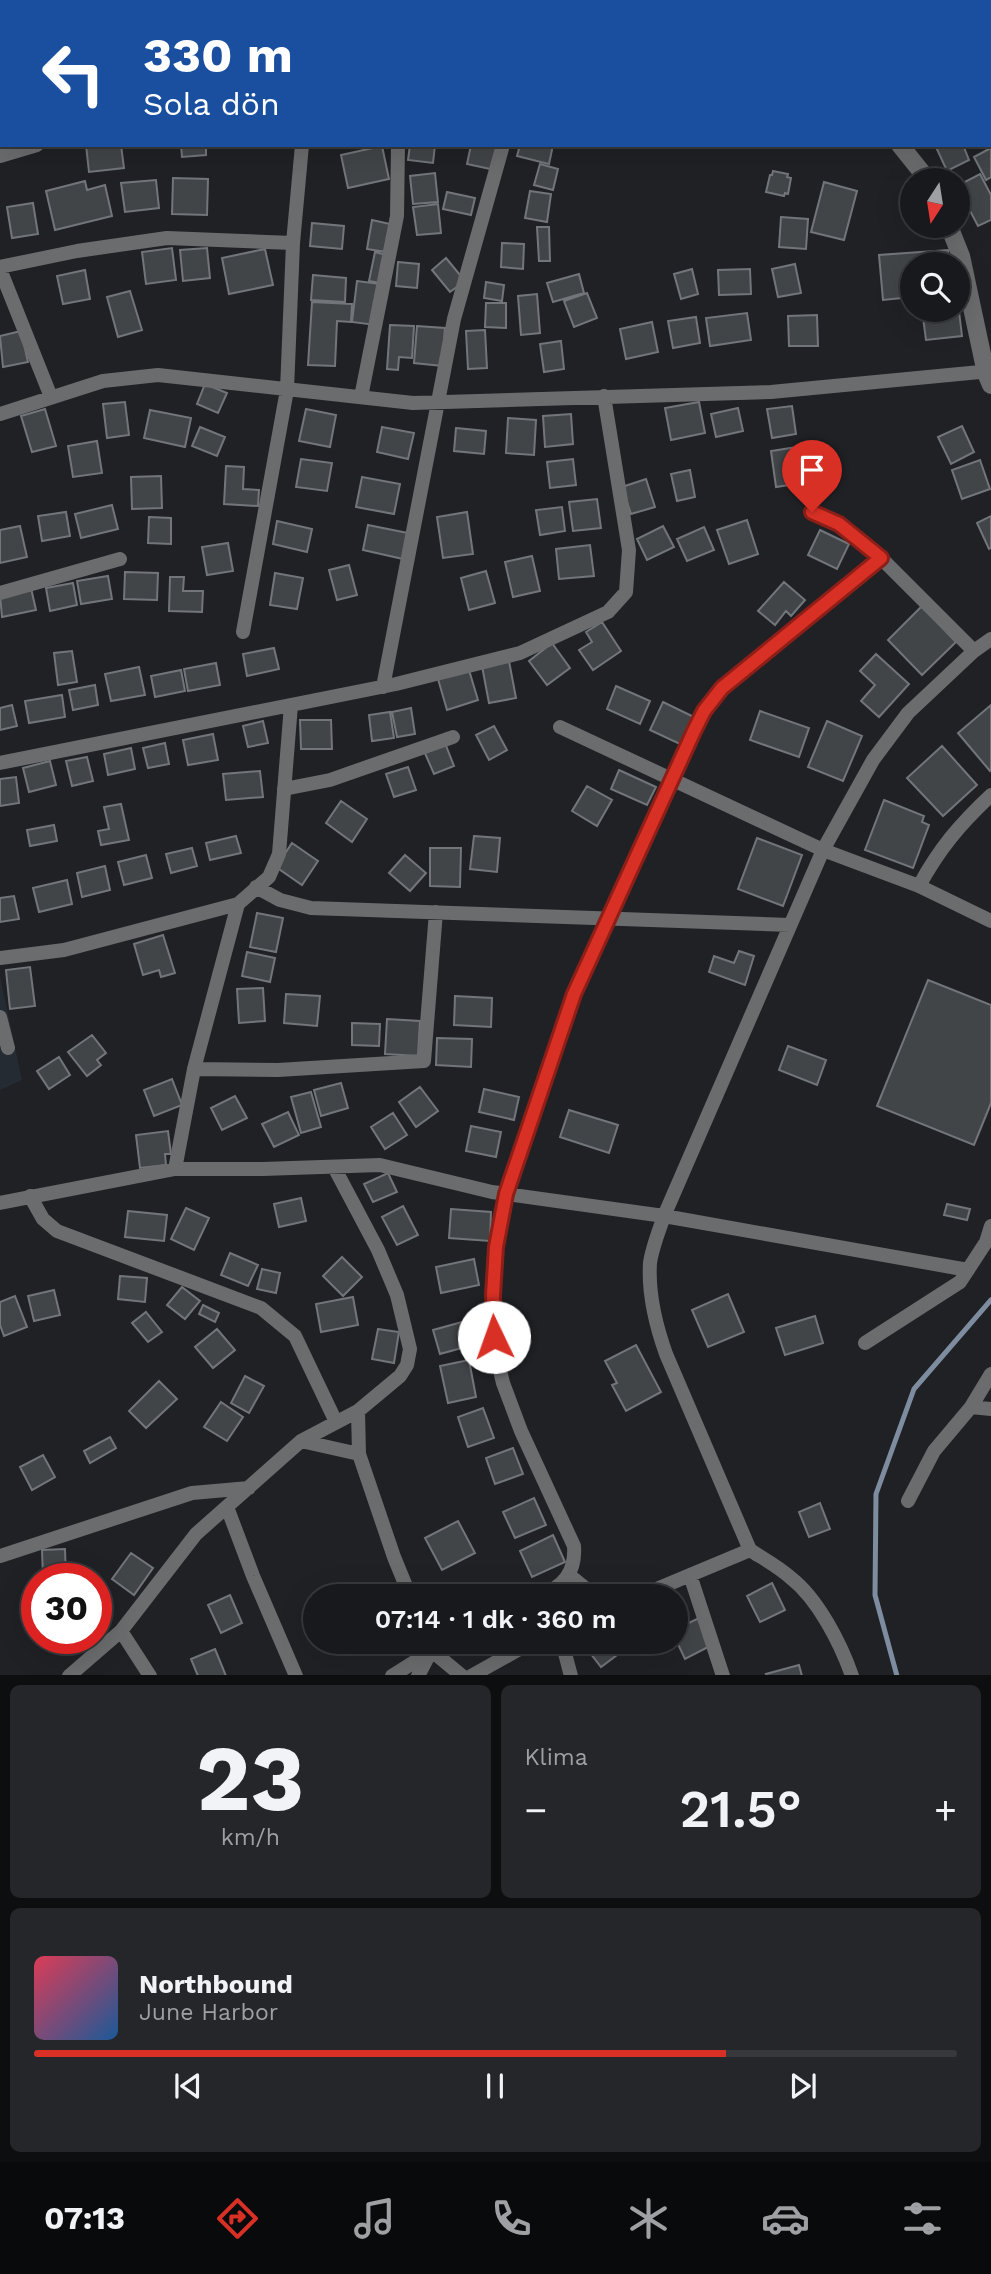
<!DOCTYPE html>
<html lang="tr">
<meta charset="utf-8">
<style>
:root{--surface:#17191c;--page:#242629;--text:#f1f3f6;--muted:#9ea0a3;--line:#36383b;--accent:#d93025}
body{margin:0;font-family:"Work Sans",sans-serif;background:var(--page);color:var(--text);height:100vh;display:flex;flex-direction:column;font-size:26px;white-space:nowrap}
*{box-sizing:border-box;margin:0}
p{font-size:23px;color:var(--muted)}
.icon{flex:none;width:38px;height:38px;fill:none;stroke:currentColor;stroke-width:2;stroke-linecap:round;stroke-linejoin:round}
.map{position:relative;height:1675px;overflow:hidden}
.sheet{display:flex;flex-direction:column;gap:10px;padding:10px;background:#0d0e0f;flex:1}
.sheet>*{flex:none}
.hud{position:absolute;left:0px;top:0px;width:992px;height:147px;box-shadow:0 7px 28px #0002,0 0 0 2px var(--line);background:#1a4fa0;color:#fff;overflow:hidden}
.needle{width:46px;rotate:192deg}
.tools{position:absolute;left:900px;top:168px;display:grid;gap:14px}
.tools a{display:grid;place-items:center;width:70px;height:70px;border-radius:50%;background:var(--surface);box-shadow:0 7px 28px #0002,0 0 0 2px var(--line);font-size:35px}
.speed{position:absolute;left:21px;top:1563px;display:flex;gap:14px;font-size:35px;font-weight:700;text-align:center}
.speed>*{display:grid;place-content:center;width:91px;height:91px;border-radius:50%;background:var(--surface);box-shadow:0 7px 28px #0002,0 0 0 2px var(--line);line-height:1}
.speed .limit{border:10px solid #d22;background:#fff;color:#111}
.pin{position:absolute;display:grid;place-items:center;width:60px;height:60px;color:#fff;margin:-72px -30px;border-radius:50% 50% 50% 0;rotate:-45deg;box-shadow:0 0 7px #0007}
.pin .icon{rotate:45deg}
.me{position:absolute;width:77px;margin:-38px;rotate:357deg;stroke-linejoin:round;filter:drop-shadow(0 0 5px #0008)}
.turn{display:flex;align-items:center;gap:24px;height:147px;padding:0 28px;font-size:32px}
.turn .icon{width:91px;height:91px;stroke-width:2.5}
.turn b{display:block;font-size:49px;line-height:60px}
.big{font-size:52px;font-weight:600;line-height:1.1}
.sheet .widget{flex:1;display:flex;flex-direction:column;justify-content:center;gap:10px;min-width:0;padding:0 24px;border-radius:10px;background:var(--page)}
.sheet .dial{align-items:center;gap:0}
.dial b{font-size:91px;line-height:1}
.song{display:flex;align-items:center;gap:21px}
.cover{width:84px;height:84px;border-radius:10px;background:linear-gradient(135deg,hsl(350 70% 55%),hsl(210 70% 35%))}
.played{height:7px;border-radius:4px;background:linear-gradient(90deg,var(--accent) 75%,var(--line) 75%)}
.keys{display:flex;justify-content:space-around;direction:ltr}
.heat{display:flex;justify-content:space-between;align-items:center;font-size:38px;direction:ltr}
.sheet .tiles{flex:1;display:grid;gap:10px;grid-template-columns:1fr 1fr}
.widget:last-child{grid-column:span 2}
.trip{position:absolute;left:303px;top:1584px;width:385px;height:70px;border-radius:35px;background:var(--surface);box-shadow:0 7px 28px #0002,0 0 0 2px var(--line);font-weight:600;line-height:70px;text-align:center}
.tab-bar{display:flex;height:112px;justify-content:space-around;align-items:center;background:#090a0b;color:var(--muted)}
.tab-bar .icon{width:49px;height:49px}
.tab-bar .on{color:var(--accent)}
.tab-bar b{font-size:32px;color:var(--text)}
.map>svg:first-child{display:block}
.built{fill:#252b33}
.lines{fill:none;stroke-linecap:round;stroke-linejoin:round}
.stream{stroke:#7e8ca0;stroke-width:5}
.building{fill:#424548;stroke:#72757a;stroke-width:2}
.minor{stroke:#6b6c6e;stroke-width:14}
.tertiary{stroke:#6b6c6e;stroke-width:18}
.trunk{stroke:#c5c8cc;stroke-width:19}
.route-casing{stroke:#8d1f18;stroke-width:18}
.route{stroke:#d93025;stroke-width:12}
</style>
<div class="map">
<svg width="991" height="1676" viewBox="0 0 991 1676">
<rect width="100%" height="100%" fill="#1f2125"/>
<path class="built" d="M0,976L22,1080L0,1090Z"/>
<g class="lines">
<path class="stream" d="M897,1676L875,1595L876,1494L914,1389L991,1300"/>
</g>
<path class="building" d="M86,145H121L124,168L89,172Z
M181,145H206V155L182,157Z
M410,145H435L433,163L408,160Z
M471,145H500L495,170L467,164Z
M520,145H553L549,164L517,156Z
M939,145H963L969,160L947,171L936,147Z
M382,146L389,179L348,188L341,155Z
M991,148V177L986,180L974,157Z
M540,164L558,169L553,190L534,185Z
M773,171L788,174L787,177L791,178L788,194L785,193L784,196L766,192L770,175H772Z
M435,173L438,202L413,204L410,176Z
M980,174L991,195V220L978,226L957,186Z
M173,178L208,179L207,215L172,214Z
M156,180L159,208L125,212L121,183Z
M85,181L87,190L105,185L112,216L55,230L46,191Z
M824,182L857,191L844,240L811,232Z
M530,191L551,194L547,222L525,218Z
M447,192L475,198L471,215L443,209Z
M33,203L38,234L12,238L7,207Z
M438,204L441,233L417,235L413,207Z
M781,217L808,219L806,249L779,247Z
M372,220L390,224L386,252L367,249Z
M312,223L344,226L342,249L310,246Z
M537,227H549L550,261H539Z
M502,243L524,244L523,269L501,267Z
M172,248L176,280L146,284L142,252Z
M207,248L210,278L183,281L180,250Z
M265,249L273,285L229,294L222,258Z
M948,250L949,264H912V297L883,300L879,255Z
M375,252L386,255L380,283L369,281Z
M446,258L465,281L450,292L432,270Z
M398,262L419,264L417,288L396,286Z
M795,264L801,293L778,297L772,269Z
M692,269L698,294L681,299L674,274Z
M750,269L751,294L719,295L718,270Z
M85,270L90,299L63,304L57,276Z
M579,274L584,293L553,302L547,283Z
M313,275L346,278L345,302L311,300Z
M357,281L380,284L375,325L352,322Z
M486,282L504,285L502,301L484,298Z
M130,291L142,330L118,337L107,297Z
M587,293L597,318L574,327L564,301Z
M537,294L540,333L521,335L518,296Z
M312,302L352,304L351,322L337,321L335,366L308,365Z
M486,303H506V328L485,327Z
M958,303L962,336L926,340L922,310H957Z
M747,313L751,340L710,346L706,318Z
M817,315L818,346H789L788,316Z
M696,317L700,343L673,348L668,321Z
M652,322L658,352L626,359L620,329Z
M390,325L414,326L412,358L399,357L398,370L387,369Z
M417,326L445,328L442,366L414,363Z
M485,330L487,368L468,369L466,331Z
M21,331L28,362L3,367L0,336Z
M561,341L564,369L544,372L540,344Z
M205,384L227,393L218,413L197,404Z
M125,402L129,435L107,438L103,404Z
M699,402L705,433L671,440L665,408Z
M792,406L796,434L772,438L767,409Z
M738,408L743,431L716,437L711,414Z
M45,409L56,446L32,452L21,416Z
M306,409L336,415L330,447L299,441Z
M150,410L191,418L185,447L144,438Z
M571,414L573,444L545,447L543,416Z
M508,418L536,420L534,455L506,453Z
M962,426L974,452L951,464L938,437Z
M200,427L225,437L217,456L192,446Z
M382,427L414,433L408,459L377,452Z
M456,428L486,431L484,454L454,451Z
M97,441L102,473L73,477L68,446Z
M797,447L802,483L776,487L771,451Z
M301,459L332,463L327,491L296,487Z
M573,459L576,485L550,488L547,462Z
M980,460L990,489L962,499L952,470Z
M226,466L244,467L243,489L259,490L258,506L224,504Z
M690,470L695,497L677,501L671,474Z
M161,476L162,508L132,509L131,477Z
M362,477L400,484L394,514L356,507Z
M646,479L655,507L631,514L622,487Z
M597,499L601,528L573,531L569,502Z
M112,505L118,529L81,538L75,514Z
M562,507L565,531L540,535L536,510Z
M66,512L70,536L42,541L38,516Z
M467,512L473,554L443,558L437,517Z
M991,516V548L989,549L977,523Z
M149,517L171,518V544L148,543Z
M747,520L758,554L729,564L717,530Z
M277,521L312,529L307,552L273,544Z
M368,525L408,533L403,559L363,550Z
M20,526L27,557L0,563V530Z
M663,526L674,547L647,560L637,539Z
M704,527L714,550L687,561L677,539Z
M820,530L849,544L837,569L808,555Z
M228,543L233,571L207,575L202,547Z
M590,545L594,576L559,579L556,549Z
M532,556L540,591L513,597L505,562Z
M349,565L357,595L337,600L329,570Z
M486,571L495,603L469,610L461,578Z
M125,572L158,573L157,600L124,599Z
M275,573L303,578L297,609L270,605Z
M108,576L112,599L81,604L77,581Z
M170,577H184L183,591H203L202,612L169,611Z
M784,582L805,600L791,616L786,611L775,625L758,611Z
M73,583L77,605L50,611L46,588Z
M31,588L36,610L2,617L0,595Z
M922,606L956,642L922,675L888,640Z
M602,622L621,651L593,670L579,650L592,642L586,632Z
M552,643L570,668L547,685L529,661Z
M274,648L279,669L247,676L243,654Z
M72,651L77,682L58,685L54,653Z
M876,654L909,684L879,717L861,701L875,685L860,671Z
M509,661L516,698L489,703L482,666Z
M216,663L220,685L188,691L184,669Z
M139,667L145,695L111,701L105,674Z
M181,670L185,691L155,697L151,676Z
M469,670L478,700L447,710L438,679Z
M95,685L98,705L73,710L69,690Z
M616,686L650,701L640,724L607,709Z
M62,695L65,717L29,723L25,701Z
M663,702L694,717L682,745L650,730Z
M12,705L17,726L0,730V708Z
M991,705V770L990,771L958,733Z
M411,708L415,734L397,737L392,712Z
M760,711L809,728L799,757L750,740Z
M390,712L394,738L372,741L369,715Z
M300,720H331L332,749H301Z
M263,721L268,743L248,747L243,726Z
M827,721L862,736L843,781L808,767Z
M494,726L507,750L489,760L476,735Z
M213,734L218,760L188,765L183,740Z
M165,743L169,764L148,768L143,748Z
M445,743L454,766L434,774L424,751Z
M942,746L977,785L943,816L907,778Z
M131,748L135,769L108,775L104,754Z
M87,757L93,781L72,786L66,761Z
M50,761L56,785L29,792L23,768Z
M408,767L416,790L394,797L386,774Z
M619,770L656,787L647,805L611,789Z
M260,771L263,797L226,800L223,774Z
M16,777L19,803L0,806V779Z
M587,786L612,800L597,826L572,811Z
M884,800L924,816L922,822L929,825L913,868L865,850Z
M341,801L367,819L352,842L326,823Z
M121,804L129,840L101,845L98,831L109,829L104,807Z
M54,825L57,841L30,846L27,830Z
M236,836L241,853L210,860L206,843Z
M474,836L500,838L497,872L470,869Z
M757,838L802,855L783,906L738,889Z
M292,843L318,861L302,885L276,867Z
M192,848L197,866L171,873L166,854Z
M430,848H461L460,887L430,886Z
M146,855L152,878L124,885L118,862Z
M405,855L426,873L410,891L389,873Z
M105,866L110,890L82,897L77,873Z
M67,880L72,904L39,912L33,888Z
M14,896L19,919L0,922V898Z
M257,913L283,918L276,952L250,947Z
M163,935L175,973L161,977L159,970L143,975L134,944Z
M739,951L754,956L745,985L709,972L714,956L734,963Z
M247,952L275,958L270,982L242,976Z
M30,967L35,1006L10,1009L6,970Z
M928,980L991,1005V1103L974,1145L877,1106Z
M263,988L265,1021L239,1023L237,989Z
M286,994L320,996L317,1026L284,1023Z
M455,996L492,998L491,1027L454,1025Z
M387,1019L420,1021L418,1056L385,1054Z
M352,1023L380,1024L379,1046L352,1045Z
M92,1035L106,1053L97,1060L101,1065L87,1076L68,1052Z
M437,1038L472,1039L471,1067L436,1065Z
M788,1046L826,1060L817,1085L779,1070Z
M59,1057L70,1075L49,1089L37,1071Z
M172,1079L182,1105L154,1116L144,1090Z
M341,1083L348,1108L321,1116L314,1090Z
M420,1087L438,1111L416,1127L399,1102Z
M484,1089L519,1097L514,1120L479,1112Z
M311,1092L321,1127L301,1133L291,1097Z
M235,1096L247,1118L222,1130L211,1108Z
M569,1110L618,1125L609,1153L560,1137Z
M288,1112L299,1135L274,1147L262,1124Z
M393,1113L407,1135L385,1149L371,1127Z
M471,1126L501,1132L496,1157L466,1151Z
M168,1131L171,1154H165L166,1165L140,1168L136,1135Z
M388,1173L397,1192L373,1202L364,1184Z
M301,1198L306,1221L279,1227L274,1204Z
M947,1204L970,1209L967,1220L944,1215Z
M403,1206L418,1235L397,1245L382,1217Z
M186,1208L209,1218L194,1250L171,1239Z
M451,1209L491,1212L490,1241L449,1238Z
M128,1211L167,1215L164,1241L125,1237Z
M230,1253L258,1265L248,1286L221,1275Z
M342,1257L362,1277L343,1296L323,1276Z
M474,1259L479,1285L441,1293L436,1267Z
M262,1269L280,1273L276,1293L257,1289Z
M120,1276L147,1278L145,1302L118,1299Z
M182,1287L200,1301L185,1319L167,1305Z
M54,1290L60,1315L34,1321L28,1296Z
M728,1294L744,1332L708,1347L692,1310Z
M15,1296L27,1327L4,1336L0,1325V1302Z
M353,1297L358,1325L321,1332L316,1304Z
M203,1305L219,1313L215,1322L199,1314Z
M146,1312L162,1332L148,1342L132,1323Z
M815,1316L823,1343L785,1355L776,1328Z
M462,1322L469,1346L440,1354L433,1330Z
M217,1329L235,1350L213,1368L195,1347Z
M378,1329L399,1332L394,1363L372,1359Z
M636,1345L661,1392L626,1411L612,1385L617,1383L605,1361Z
M469,1360L476,1397L448,1403L440,1366Z
M245,1376L264,1386L249,1413L231,1403Z
M159,1381L177,1399L146,1428L129,1411Z
M221,1402L243,1417L227,1441L204,1427Z
M483,1408L494,1438L468,1447L458,1417Z
M110,1437L116,1448L90,1463L84,1451Z
M513,1448L523,1474L495,1484L486,1458Z
M43,1455L55,1477L32,1490L20,1467Z
M534,1498L546,1525L515,1538L503,1512Z
M820,1503L830,1529L809,1537L799,1512Z
M458,1521L475,1553L442,1570L425,1538Z
M553,1535L565,1562L532,1577L520,1551Z
M65,1549L66,1578H43L42,1550Z
M131,1553L153,1568L134,1595L112,1579Z
M772,1583L785,1610L760,1622L747,1596Z
M230,1595L242,1623L221,1633L208,1605Z
M699,1618L712,1645L685,1659L676,1640V1629Z
M589,1642H620L625,1649L601,1667L584,1645Z
M215,1649L226,1676H198L191,1659Z
M799,1665L802,1676H767L766,1674Z"/>
<g class="lines">
<path class="minor" d="M478,0L482,2
M316,2V0
M403,2V0
M547,2V0
M0,156L37,145
M0,267L77,251L167,238L293,243
M0,269L51,397
M361,397L397,216L398,145
M0,414L103,381L158,375L413,403L771,392L991,371
M812,512L839,524L881,558L974,651
M0,593L120,559
M243,632L287,390L293,243L302,145
M383,687L454,319L503,145
M560,727L823,850L919,886L991,921
M0,763L396,684L520,653L608,612L626,592L629,550L604,396
M284,789L330,780L453,737
M919,886C939,849 960,824 991,795
M256,887L280,900L311,908L790,925
M0,958L64,950L238,904L269,877L279,854L291,705
M0,1017L8,1048
M194,1069L278,1070L424,1061L436,912
M175,1169L194,1069L238,904
M30,1196L43,1219L57,1231L261,1308L295,1336L336,1422
M0,1203L175,1169H263L380,1165L492,1192L664,1216L968,1270
M865,1343L960,1282L986,1242L991,1226
M971,1407L991,1409
M358,1411L359,1454L394,1557L410,1596
M301,1441L359,1454
M908,1501L934,1451L971,1407L991,1374
M227,1507L253,1576L296,1676
M750,1550C764,1559 779,1567 791,1578C818,1599 841,1644 852,1676
M0,1556L192,1493L249,1488
M569,1575L595,1596
M690,1575L723,1676
M540,1596C563,1586 576,1573 574,1546L521,1431L503,1383L497,1358L493,1316L496,1247L506,1194L574,994L704,711L722,688L881,558
M640,1596L750,1550L666,1354C656,1326 648,1294 650,1263C652,1248 659,1231 664,1216L823,850L873,760L908,713L974,651L991,639
M121,1631L150,1676
M562,1642L571,1676
M429,1643L432,1651L462,1676
M69,1676L121,1631L196,1534L301,1441L358,1411L400,1376L407,1365L410,1349L397,1295L378,1250L334,1167
M392,1676L446,1642
M418,1676L429,1655
M471,1676L532,1642"/>
<path class="tertiary" d="M703,0L705,2
M900,145L928,180
M949,226L961,256L986,373L991,385"/>
<path class="trunk" d="M92,2L96,0
M0,35L2,34"/>
</g>
<g class="lines">
<defs>
<path id="route" d="M494,1337L493,1295L496,1247L506,1194L574,994L694,731L704,711L722,688L881,558L839,524L812,512"/>
</defs>
<use href="#route" class="route-casing"/>
<use href="#route" class="route"/>
</g>
</svg>
<div class="tools">
<a><svg class="needle" viewBox="-14 -14 28 28"><path d="M0-13l5 13h-10z" fill="#e53935"/><path d="M0 13l5-13h-10z" fill="#9ea0a3"/></svg></a>
<a><svg class="icon" aria-label="search" viewBox="0 0 24 24"><circle cx="10" cy="10" r="6"/><path d="M15 15l6 6"/></svg></a>
</div>
<div class="speed"><div class="limit">30</div></div>
<div class="pin" style="left:812px;top:512px;background:#d93025"><svg class="icon" aria-label="arrive" viewBox="0 0 24 24"><path d="M6 21V4h12l-3 4 3 4H6"/></svg></div>
<svg class="me" style="left:494px;top:1337px" viewBox="-20 -20 40 40"><circle r="19" fill="#fff"/><path d="M0-13L10 11 0 6-10 11z" fill="#d93025"/></svg>
<div class="trip">07:14 · 1 dk · 360 m</div>
<div class="hud">
<div class="turn"><svg class="icon" aria-label="left" viewBox="0 0 24 24"><path d="M17 20v-9H6M10 6l-5 5 5 5"/></svg><div><b>330 m</b>Sola dön</div></div>
</div>
</div>
<section class="sheet">
<div class="tiles">
<div class="widget dial"><b>23</b><p>km/h</p></div>
<div class="widget"><p>Klima</p>
<div class="heat"><a>−</a><b class="big">21.5°</b><a>+</a></div>
</div>
<div class="widget">
<div class="song"><i class="cover"></i><div><b>Northbound</b><p>June Harbor</p></div></div>
<div class="played"></div>
<div class="keys"><svg class="icon" aria-label="previous" viewBox="0 0 24 24"><path d="M18 5L8 12l10 7zM5 5v14"/></svg><svg class="icon" aria-label="pause" viewBox="0 0 24 24"><path d="M8 5v14M16 5v14"/></svg><svg class="icon" aria-label="next" viewBox="0 0 24 24"><path d="M6 5l10 7-10 7zM19 5v14"/></svg></div>
</div>
</div>
</section>
<nav class="tab-bar">
<b>07:13</b>
<svg class="icon on" aria-label="directions" viewBox="0 0 24 24"><path d="M12 3l9 9-9 9-9-9zM9 14v-3h6M13 9l2 2-2 2"/></svg>
<svg class="icon" aria-label="music" viewBox="0 0 24 24"><path d="M9 18V5l10-2v13"/><circle cx="6" cy="18" r="3"/><circle cx="16" cy="16" r="3"/></svg>
<svg class="icon" aria-label="phone" viewBox="0 0 24 24"><path d="M5 4h4l2 5-3 2q2 4 5 5l2-3 5 2v4C11 20 4 13 5 4z"/></svg>
<svg class="icon" aria-label="climate" viewBox="0 0 24 24"><path d="M12 3v18M4 7l16 10M4 17L20 7"/></svg>
<svg class="icon" aria-label="car" viewBox="0 0 24 24"><path d="M5 17H2v-5l4-1 3-4h7l3 4 3 1v5h-3M9 17h6M6 11h13"/><circle cx="7" cy="17" r="2"/><circle cx="17" cy="17" r="2"/></svg>
<svg class="icon" aria-label="filters" viewBox="0 0 24 24"><path d="M4 7h16M4 17h16"/><circle cx="9" cy="7" r="2"/><circle cx="15" cy="17" r="2"/></svg>
</nav>
